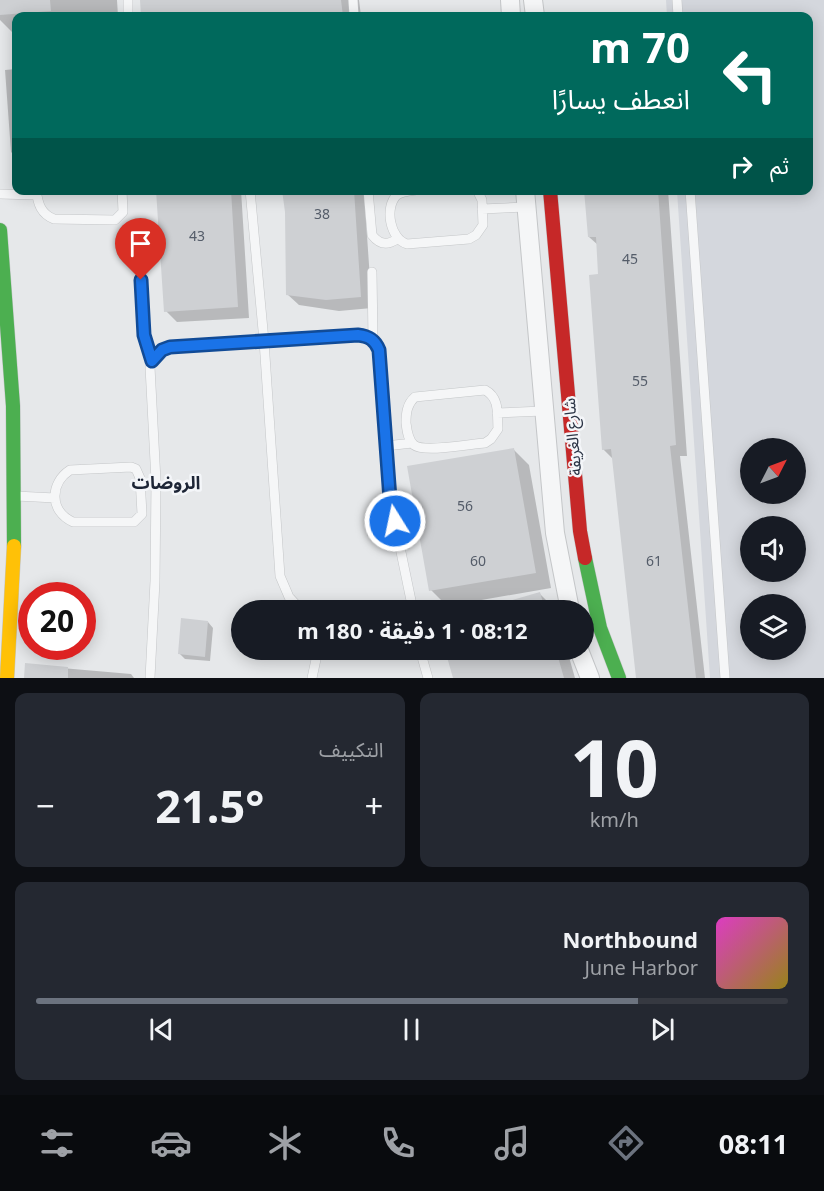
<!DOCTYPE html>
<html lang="ar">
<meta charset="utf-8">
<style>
:root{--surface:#171b24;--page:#242831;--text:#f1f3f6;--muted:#9ea1a6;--line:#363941;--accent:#6c737f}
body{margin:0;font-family:"Noto Sans","Noto Sans Arabic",sans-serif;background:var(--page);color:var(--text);direction:rtl;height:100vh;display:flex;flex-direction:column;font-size:22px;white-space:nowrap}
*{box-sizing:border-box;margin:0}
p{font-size:20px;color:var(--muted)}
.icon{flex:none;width:33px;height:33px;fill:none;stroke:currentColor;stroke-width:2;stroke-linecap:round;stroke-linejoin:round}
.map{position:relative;height:678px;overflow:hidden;direction:ltr}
.panel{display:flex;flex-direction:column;gap:15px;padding:15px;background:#0d0f14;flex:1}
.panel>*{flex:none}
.hud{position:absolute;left:12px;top:12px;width:801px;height:183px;border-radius:12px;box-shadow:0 3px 15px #0003;direction:rtl;background:#00695c;color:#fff;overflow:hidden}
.needle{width:39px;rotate:48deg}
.tools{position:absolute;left:740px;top:438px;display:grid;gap:12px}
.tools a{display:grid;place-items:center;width:66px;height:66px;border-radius:50%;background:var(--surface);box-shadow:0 3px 15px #0003;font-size:30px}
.speed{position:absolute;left:18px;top:582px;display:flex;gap:12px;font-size:30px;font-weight:700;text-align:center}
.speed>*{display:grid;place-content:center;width:78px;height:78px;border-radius:50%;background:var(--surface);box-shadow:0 3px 15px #0003;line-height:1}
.speed .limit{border:9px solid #d22;background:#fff;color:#111}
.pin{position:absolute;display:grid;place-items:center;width:51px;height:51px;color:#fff;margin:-62px -26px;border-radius:50% 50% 50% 0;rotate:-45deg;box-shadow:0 0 6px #0007}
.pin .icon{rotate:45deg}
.me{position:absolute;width:66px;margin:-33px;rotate:350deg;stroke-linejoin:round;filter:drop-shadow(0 0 4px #0008)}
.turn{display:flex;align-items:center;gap:21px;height:126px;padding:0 24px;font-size:27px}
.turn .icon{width:78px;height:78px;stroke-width:2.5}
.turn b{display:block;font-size:42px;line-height:51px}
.then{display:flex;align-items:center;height:57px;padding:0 24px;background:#0003;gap:12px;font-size:22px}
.big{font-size:45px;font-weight:700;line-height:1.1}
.panel .widget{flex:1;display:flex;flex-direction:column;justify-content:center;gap:9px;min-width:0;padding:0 21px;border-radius:12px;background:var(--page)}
.panel .dial{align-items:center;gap:0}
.dial b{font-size:78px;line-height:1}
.song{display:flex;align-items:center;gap:18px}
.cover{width:72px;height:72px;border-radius:9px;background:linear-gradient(135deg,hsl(310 70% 55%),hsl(50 70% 35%))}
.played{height:6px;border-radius:3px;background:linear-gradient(90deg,var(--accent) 80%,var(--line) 80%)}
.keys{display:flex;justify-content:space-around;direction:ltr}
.heat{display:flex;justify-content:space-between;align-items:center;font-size:33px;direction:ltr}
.panel .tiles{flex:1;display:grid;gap:15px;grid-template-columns:1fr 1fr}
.widget:last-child{grid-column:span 2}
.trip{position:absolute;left:231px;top:600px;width:363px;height:60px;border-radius:30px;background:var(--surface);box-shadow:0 3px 15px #0003;font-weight:700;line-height:60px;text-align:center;direction:rtl}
.tab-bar{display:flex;height:96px;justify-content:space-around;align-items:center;background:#090b0e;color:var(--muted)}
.tab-bar .icon{width:42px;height:42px}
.tab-bar .active{color:var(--accent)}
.tab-bar b{font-size:27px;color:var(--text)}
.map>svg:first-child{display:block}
.built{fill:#d4d7dd;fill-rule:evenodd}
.shadow{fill:#0003}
.building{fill:#ced0d3}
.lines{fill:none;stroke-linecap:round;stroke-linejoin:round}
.lane-casing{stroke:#c4c6c8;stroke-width:10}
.street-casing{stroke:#c4c6c8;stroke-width:20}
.fast-casing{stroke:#c4c6c8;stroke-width:15}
.slow-casing{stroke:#c4c6c8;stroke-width:15}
.jam-casing{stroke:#c4c6c8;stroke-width:15}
.lane{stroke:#f5f6f7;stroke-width:9}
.street{stroke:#f5f6f7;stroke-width:18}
.fast{stroke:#4caf50;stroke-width:14}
.slow{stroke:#ffc107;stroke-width:14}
.jam{stroke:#c62828;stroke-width:14}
.route-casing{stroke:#114b97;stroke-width:15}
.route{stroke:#1a73e8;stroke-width:10}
.labels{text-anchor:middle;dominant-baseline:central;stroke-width:5;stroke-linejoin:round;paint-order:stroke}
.number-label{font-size:14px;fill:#545c69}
.street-label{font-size:16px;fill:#2b3445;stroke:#f4f6f9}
.neighbourhood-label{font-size:18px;font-weight:bold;fill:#1d2536;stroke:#f4f6f9}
</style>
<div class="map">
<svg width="824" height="678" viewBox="0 0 824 678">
<rect width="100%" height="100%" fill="#e6e8ea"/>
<path class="built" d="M666,0H824V678H710L677,191L808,190V16H667ZM750,448H795V494H750ZM750,526H795V572H750ZM750,604H795V650H750Z"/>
<path class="shadow" d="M0,0H117L118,16H16V36L0,20Z
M142,0H359L361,16H143Z
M16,69V157L11,152L5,70Z
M158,190H241L249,318L177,322L166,311Z
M284,190H382L364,192L372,308L339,311L299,305L287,294V212Z
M586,190H668L687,456H680L705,678H638L614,460L603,449L600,276L598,245L589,237Z
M513,449L529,465L551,588L447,606L431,590Z
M540,594L556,610H480Z
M208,622L213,628L210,661L185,659L179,653Z
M447,650H567L575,678H455Z
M27,665L131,674L134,678H26Z"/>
<path class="building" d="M0,0H50L51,11L0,15Z
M140,0H341L343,16H141Z
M156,190H231L238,307L164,312Z
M282,190H354L361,297L326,300L286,295L285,212Z
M584,190H658L676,445L670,446L696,678H636L611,449L602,450L589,275L598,274L596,237H588Z
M514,448L536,573L429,591L407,466Z
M540,592L545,610H492L491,606Z
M181,618L208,621L205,657L178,654Z
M445,650H556L564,678H453Z
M25,663L68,667V678H24Z"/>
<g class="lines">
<defs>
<path id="lane" d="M128,0V16
M353,0L354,16
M677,0L678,16
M36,190C38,204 41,214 54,219L115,220L123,212L122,190
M250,190L264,341L280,576L289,597L301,610
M368,190L372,235C379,244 387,246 397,239
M416,190C409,191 403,191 397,195C384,207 390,239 407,244L469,239L476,235L483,225L482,200L477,190
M690,190L725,678
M0,194L36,195
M482,209L526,207
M139,237L144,335L152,361
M372,272L373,340
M485,390C500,398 497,414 498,429L491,439L485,443C470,444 424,453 414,445C408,440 407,431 406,423C406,413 407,404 415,397Z
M497,413L543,411
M386,446L412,443
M131,467L136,469L140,478L142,514L134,522H73C49,511 50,483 70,470Z
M16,496L55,498
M420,650L428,678
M150,678L155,581L156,481L150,367C153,356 159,351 170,347L358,335C372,336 378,343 380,356L390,499L413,610
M312,678L318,650"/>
<path id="street" d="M510,0L511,16
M533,0L535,16
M525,190L555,533L570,610
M579,650L590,678"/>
<path id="fast" d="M0,230L13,406L14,546
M585,558L600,628L619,678"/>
<path id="slow" d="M7,678L14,546"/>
<path id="jam" d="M550,190L580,531L585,558"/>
</defs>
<use href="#lane" class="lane-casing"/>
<use href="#street" class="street-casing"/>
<use href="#fast" class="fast-casing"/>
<use href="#slow" class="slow-casing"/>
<use href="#jam" class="jam-casing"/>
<use href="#lane" class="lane"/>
<use href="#street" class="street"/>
<use href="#fast" class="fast"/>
<use href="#slow" class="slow"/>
<use href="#jam" class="jam"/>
</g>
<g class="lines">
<defs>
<path id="route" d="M141,280L144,335L152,361L162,350L170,347L358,335C369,336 375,340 379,350L390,499L395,521"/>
</defs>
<use href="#route" class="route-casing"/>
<use href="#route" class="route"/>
</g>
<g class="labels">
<g class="number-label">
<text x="322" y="213">38</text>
<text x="197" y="235">43</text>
<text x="630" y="258">45</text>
<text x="640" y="380">55</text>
<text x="465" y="505">56</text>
<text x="478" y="560">60</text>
<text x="654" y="560">61</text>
</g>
<g class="street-label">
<text transform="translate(572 437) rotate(-95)">شارع الغريفة</text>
</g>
<g class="neighbourhood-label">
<text x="166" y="482">الروضات</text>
</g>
</g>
</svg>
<div class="tools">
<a><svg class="needle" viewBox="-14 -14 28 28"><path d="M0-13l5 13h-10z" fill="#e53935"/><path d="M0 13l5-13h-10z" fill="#9ea1a6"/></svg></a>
<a><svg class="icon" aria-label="sound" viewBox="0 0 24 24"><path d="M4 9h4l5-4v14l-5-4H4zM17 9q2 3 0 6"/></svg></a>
<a><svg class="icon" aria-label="layers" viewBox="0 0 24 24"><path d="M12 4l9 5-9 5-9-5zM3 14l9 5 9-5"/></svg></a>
</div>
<div class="speed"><div class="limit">20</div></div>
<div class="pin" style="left:141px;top:280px;background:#d93025"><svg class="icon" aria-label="arrive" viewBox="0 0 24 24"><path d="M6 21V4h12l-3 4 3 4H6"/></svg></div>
<svg class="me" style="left:395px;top:521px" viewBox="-20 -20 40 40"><circle r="17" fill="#1a73e8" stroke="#fff" stroke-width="3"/><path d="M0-11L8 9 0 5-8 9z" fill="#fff"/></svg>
<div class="trip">08:12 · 1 دقيقة · 180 m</div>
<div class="hud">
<div class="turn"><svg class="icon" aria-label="left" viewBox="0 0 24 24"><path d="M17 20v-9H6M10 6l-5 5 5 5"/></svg><div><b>70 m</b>انعطف يسارًا</div></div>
<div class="then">ثم<svg class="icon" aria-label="right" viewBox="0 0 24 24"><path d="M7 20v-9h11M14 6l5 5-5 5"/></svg></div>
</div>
</div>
<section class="panel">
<div class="tiles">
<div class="widget dial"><b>10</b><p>km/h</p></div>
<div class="widget"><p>التكييف</p>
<div class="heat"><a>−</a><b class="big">21.5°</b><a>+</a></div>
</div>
<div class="widget">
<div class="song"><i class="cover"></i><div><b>Northbound</b><p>June Harbor</p></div></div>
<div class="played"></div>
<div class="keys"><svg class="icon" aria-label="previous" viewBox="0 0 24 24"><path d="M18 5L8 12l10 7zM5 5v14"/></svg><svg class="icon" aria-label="pause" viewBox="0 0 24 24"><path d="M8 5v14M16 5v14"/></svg><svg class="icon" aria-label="next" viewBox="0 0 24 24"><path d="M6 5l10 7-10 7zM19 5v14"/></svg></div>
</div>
</div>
</section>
<nav class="tab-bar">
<b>08:11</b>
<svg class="icon active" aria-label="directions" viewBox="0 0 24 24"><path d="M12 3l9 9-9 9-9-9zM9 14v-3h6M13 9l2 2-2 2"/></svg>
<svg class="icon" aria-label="music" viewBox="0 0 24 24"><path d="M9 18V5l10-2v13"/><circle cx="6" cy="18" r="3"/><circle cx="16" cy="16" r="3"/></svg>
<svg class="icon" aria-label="phone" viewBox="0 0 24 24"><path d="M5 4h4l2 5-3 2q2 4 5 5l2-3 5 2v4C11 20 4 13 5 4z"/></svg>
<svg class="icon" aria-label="climate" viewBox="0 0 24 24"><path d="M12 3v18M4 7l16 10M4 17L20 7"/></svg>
<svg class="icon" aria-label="car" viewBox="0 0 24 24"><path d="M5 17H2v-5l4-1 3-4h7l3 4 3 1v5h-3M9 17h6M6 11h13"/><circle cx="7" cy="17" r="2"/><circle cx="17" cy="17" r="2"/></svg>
<svg class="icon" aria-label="filters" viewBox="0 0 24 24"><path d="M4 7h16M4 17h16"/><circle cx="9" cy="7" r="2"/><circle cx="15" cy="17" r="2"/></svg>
</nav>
